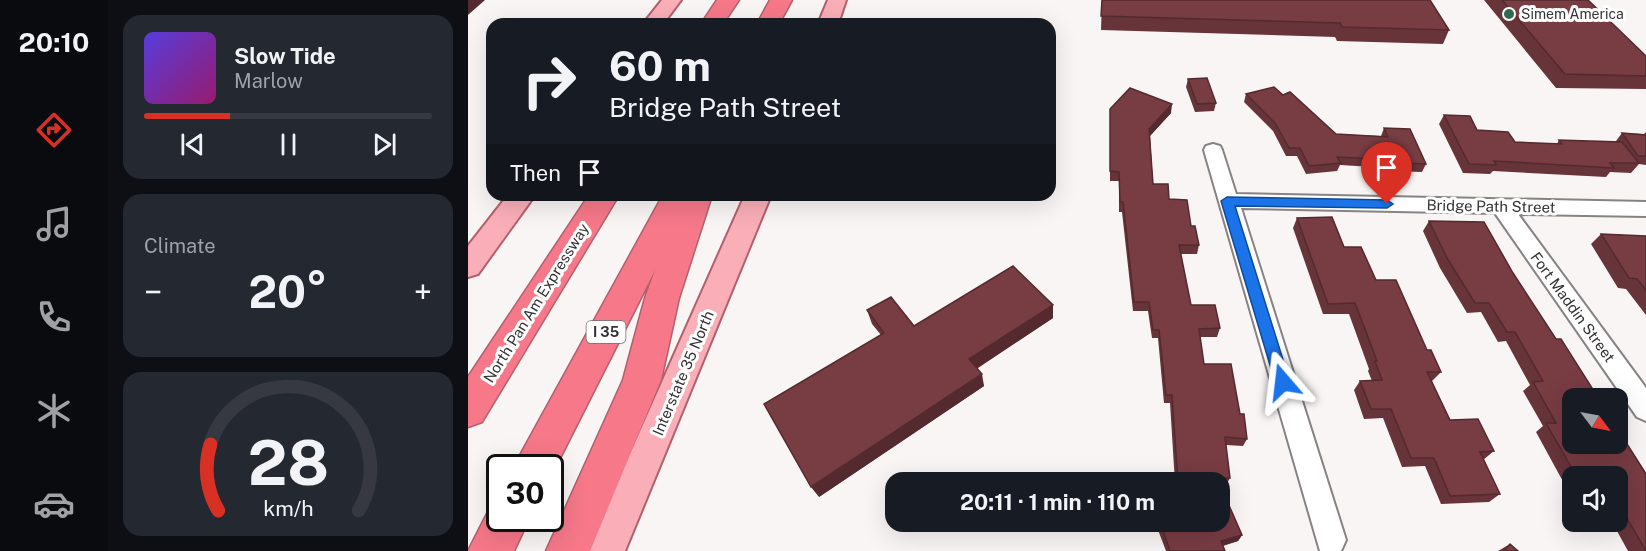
<!DOCTYPE html>
<meta charset="utf-8">
<style>
:root{--surface:#171b24;--page:#242831;--text:#f1f3f6;--muted:#9ea1a6;--line:#363941;--accent:#d93025}
body{margin:0;font-family:"Public Sans",sans-serif;background:var(--page);color:var(--text);height:100vh;display:flex;flex-direction:column;font-size:22px;white-space:nowrap}
*{box-sizing:border-box;margin:0}
p{font-size:20px;color:var(--muted)}
.icon{flex:none;width:33px;height:33px;fill:none;stroke:currentColor;stroke-width:2;stroke-linecap:round;stroke-linejoin:round}
.map{position:relative;flex:1;overflow:hidden}
.side{display:flex;flex-direction:column;gap:15px;padding:15px;background:#0d0f14;width:360px}
.side>*{flex:none}
.banner{position:absolute;left:18px;top:18px;width:570px;height:183px;border-radius:18px;box-shadow:0 6px 24px #0002;background:#171b24;color:var(--text);overflow:hidden}
.needle{width:39px;rotate:122deg}
.controls{position:absolute;left:1094px;top:388px;display:grid;gap:12px}
.controls a{display:grid;place-items:center;width:66px;height:66px;border-radius:12px;background:var(--surface);box-shadow:0 6px 24px #0002;font-size:30px}
.speed{position:absolute;left:18px;top:454px;display:flex;gap:12px;font-size:30px;font-weight:700;text-align:center}
.speed>*{display:grid;place-content:center;width:78px;height:78px;border-radius:50%;background:var(--surface);box-shadow:0 6px 24px #0002;line-height:1}
.speed .limit{border:3px solid #111;border-radius:9px;background:#fff;color:#111}
.pin{position:absolute;display:grid;place-items:center;width:51px;height:51px;color:#fff;margin:-62px -26px;border-radius:50% 50% 50% 0;rotate:-45deg;box-shadow:0 0 6px #0007}
.pin .icon{rotate:45deg}
.me{position:absolute;width:66px;margin:-33px;rotate:343deg;stroke-linejoin:round;filter:drop-shadow(0 0 4px #0008)}
.turn{display:flex;align-items:center;gap:21px;height:126px;padding:0 24px;font-size:27px}
.turn .icon{width:78px;height:78px;stroke-width:2.5}
.turn b{display:block;font-size:42px;line-height:51px}
.then{display:flex;align-items:center;height:57px;padding:0 24px;background:#0003;gap:12px;font-size:22px}
.big{font-size:45px;font-weight:700;line-height:1.1}
.side .card{flex:1;display:flex;flex-direction:column;justify-content:center;gap:9px;min-width:0;padding:0 21px;border-radius:18px;background:var(--page)}
.side .dial{align-items:center;gap:0}
.dial svg{height:156px;overflow:visible;fill:none;stroke:var(--line);stroke-width:7;stroke-linecap:round;text-anchor:middle}
.dial text{fill:var(--text);stroke:none}
.song{display:flex;align-items:center;gap:18px}
.cover{width:72px;height:72px;border-radius:9px;background:linear-gradient(135deg,hsl(250 70% 55%),hsl(320 70% 35%))}
.played{height:6px;border-radius:3px;background:linear-gradient(90deg,var(--accent) 30%,var(--line) 30%)}
.keys{display:flex;justify-content:space-around;direction:ltr}
.heat{display:flex;justify-content:space-between;align-items:center;font-size:33px;direction:ltr}
.trip{position:absolute;left:417px;top:472px;width:345px;height:60px;border-radius:18px;background:var(--surface);box-shadow:0 6px 24px #0002;font-weight:700;line-height:60px;text-align:center}
main{display:flex;flex:1;min-height:0}
.menu{display:flex;flex-direction:column;width:108px;justify-content:space-around;align-items:center;background:#090b0e;color:var(--muted)}
.menu .icon{width:42px;height:42px}
.menu .current{color:var(--accent)}
.menu b{font-size:27px;color:var(--text)}
.map>svg:first-child{display:block}
.lines{fill:none;stroke-linecap:round;stroke-linejoin:round}
.minor-casing{stroke:#878283;stroke-width:4}
.major-casing{stroke:#b2606b;stroke-width:4}
.highway-casing{stroke:#b2606b;stroke-width:3}
.minor{fill:#fff;fill-rule:evenodd}
.major{fill:#faaeb8;fill-rule:evenodd}
.highway{fill:#f67889;fill-rule:evenodd}
.wall{fill:#67343a}
.shaded-wall{fill:#542a2f}
.building{fill:#783c43;stroke:#542a2f;stroke-width:1.5}
.route{fill:#1a73e8;stroke:#114b97;stroke-width:1.5}
.poi-dot{fill:#316951;stroke:#fff;stroke-width:2}
.labels{text-anchor:middle;dominant-baseline:central;stroke-width:6;stroke-linejoin:round;paint-order:stroke}
.far-poi-label{font-size:14px;fill:#353333;stroke:#fff;text-anchor:start}
.shield{fill:#fff;stroke:#727070;stroke-width:1.5}
.shield-label{font-size:14px;font-weight:bold;fill:#353333}
.street-label{font-size:15px;fill:#353333;stroke:#fff}
</style>
<main>
<nav class="menu">
<b>20:10</b>
<svg class="icon current" aria-label="directions" viewBox="0 0 24 24"><path d="M12 3l9 9-9 9-9-9zM9 14v-3h6M13 9l2 2-2 2"/></svg>
<svg class="icon" aria-label="music" viewBox="0 0 24 24"><path d="M9 18V5l10-2v13"/><circle cx="6" cy="18" r="3"/><circle cx="16" cy="16" r="3"/></svg>
<svg class="icon" aria-label="phone" viewBox="0 0 24 24"><path d="M5 4h4l2 5-3 2q2 4 5 5l2-3 5 2v4C11 20 4 13 5 4z"/></svg>
<svg class="icon" aria-label="climate" viewBox="0 0 24 24"><path d="M12 3v18M4 7l16 10M4 17L20 7"/></svg>
<svg class="icon" aria-label="car" viewBox="0 0 24 24"><path d="M5 17H2v-5l4-1 3-4h7l3 4 3 1v5h-3M9 17h6M6 11h13"/><circle cx="7" cy="17" r="2"/><circle cx="17" cy="17" r="2"/></svg>
</nav>
<section class="side">
<div class="card">
<div class="song"><i class="cover"></i><div><b>Slow Tide</b><p>Marlow</p></div></div>
<div class="played"></div>
<div class="keys"><svg class="icon" aria-label="previous" viewBox="0 0 24 24"><path d="M18 5L8 12l10 7zM5 5v14"/></svg><svg class="icon" aria-label="pause" viewBox="0 0 24 24"><path d="M8 5v14M16 5v14"/></svg><svg class="icon" aria-label="next" viewBox="0 0 24 24"><path d="M6 5l10 7-10 7zM19 5v14"/></svg></div>
</div>
<div class="card"><p>Climate</p>
<div class="heat"><a>−</a><b class="big">20°</b><a>+</a></div>
</div>
<div class="card dial"><svg viewBox="0 0 100 80">
<path d="M14 69A42 42 0 1 1 86 69"/>
<path d="M14 69A42 42 0 0 1 10 35" stroke="#d93025"/>
<text x="50" y="56" font-size="32" font-weight="700">28</text>
<text x="50" y="72" font-size="11">km/h</text>
</svg></div>
</section>
<div class="map">
<svg width="1178" height="551" viewBox="0 0 1178 551">
<rect width="100%" height="100%" fill="#faf5f5"/>
<g class="lines">
<defs>
<path id="minor" d="M745,144L752,146L754,150L768,194L1178,202V216L1050,214L1178,388V421L1169,417L1027,213L773,208L878,540L873,551H852L736,150L738,146Z"/>
<path id="major" d="M194,0H213L195,24H175Z
M360,0H378L370,24H350Z
M40,195H67L10,274L0,277V246Z
M277,195H303L157,551H119Z"/>
<path id="highway" d="M249,0H271L255,24H233Z
M302,0H324L311,24H289Z
M121,195H151L14,422L0,427V377Z
M195,195H244L211,298L193,380L122,551H78L155,380L177,298L187,270L82,478V468H45Z
M32,500V519H61L46,551H0L24,504Z"/>
</defs>
<use href="#minor" class="minor-casing"/>
<use href="#major" class="major-casing"/>
<use href="#highway" class="highway-casing"/>
<use href="#minor" class="minor"/>
<use href="#major" class="major"/>
<use href="#highway" class="highway"/>
</g>
<path class="wall" d="M634,0L981,30L975,44L869,41L867,37L633,30Z
M1016,0H1120L1178,56V89L1088,88Z
M720,79L748,103L746,111L727,112L718,87Z
M778,94L815,95L868,134L913,136L916,128L958,164L954,172L925,171L923,168L872,165L869,171L838,174L829,156H818L805,131L776,102Z
M642,109L703,113L682,136L685,184L701,199L723,226L731,245L729,254H713L723,305L752,328L749,337H732L736,364L772,414L779,439L775,446L758,445L762,478L758,485H752L774,535L770,541L755,546L757,551H698L687,522H752V483H707L702,403H696L690,338H684L680,311H665L654,212H651V181H642Z
M976,115L1009,130L1047,142L1089,144L1091,140L1148,142V141L1154,133L1176,134L1178,132V165L1171,164L1163,173L1142,172L1138,177L1025,171L1022,174L995,173L971,124Z
M829,218L876,247L908,280L959,350L973,372L964,381L982,420L1026,451L1015,460L1032,494L1021,502L973,504L957,466L934,467L915,418L896,419L886,390L892,381H904L900,371L901,369L881,314H855L825,228Z
M961,221L1045,273L1149,444L1178,551H1160L1144,522H1149V477H1104V498L1068,432L1075,426L1055,391L1062,385L1038,341L1030,342L1013,312L999,313L972,268L955,231Z
M1133,234L1178,236V315L1158,289L1150,288L1123,244Z
M585,305V318L509,368L516,386L351,497L413,335L404,324L399,310L446,326Z
M1042,544L1050,551H1030Z"/>
<path class="shaded-wall" d="M0,0H17L0,15Z
M704,104L703,113L680,138L681,129Z
M585,305V318L504,372L501,359Z
M514,374L516,386L351,497L343,487Z
M774,535L770,541L749,547L753,541Z"/>
<path class="building" d="M634,0H962L981,30L874,27L872,23L633,16Z
M1034,0H1120L1178,56V76L1097,74Z
M739,78L748,103L729,104L720,79Z
M806,87L815,95L822,92L868,134L920,137L916,128L942,129L958,164L929,163L927,160L869,157L873,163L841,166L832,148H821L807,123L778,94Z
M662,88L704,104L681,129L685,184H700L701,199L719,200L723,226H727L731,245H711L723,305H747L752,328L731,329L736,364H763L772,414H776L779,439L757,437L762,478H749L774,535L753,541L757,551H702L692,522H752V483H710L704,395H698L691,330H685L681,302H666L655,202H652L651,172L642,171V109Z
M976,115L1002,116L1009,130L1040,132L1047,142L1094,144L1091,140L1154,142L1171,163H1142L1146,168L1026,161L1028,165L1001,164Z
M1154,133L1178,135V156H1170Z
M864,217L876,247H893L908,280H928L959,350H963L973,372H959L982,420L1010,419L1026,451L1012,452L1032,494L982,496L966,458H943L923,409H903L892,381L914,380L907,361H909L887,303L860,304L829,218Z
M961,221L1016,222L1045,273L1088,339H1093L1131,399H1104V444H1149V428L1178,474V551L1153,508H1149V477H1109L1078,423H1088L1065,382L1075,381L1047,332H1039L1021,303H1007L979,258Z
M1133,234L1178,236V290L1169,279L1161,278Z
M545,266L585,305L501,359L514,374L343,487L296,404L416,333L399,310L423,297L446,326Z
M1042,544L1050,551H1036Z"/>
<path class="route" d="M759,197L919,200L925,204L919,208L767,206L822,382L820,387L815,389L809,387L807,382L753,201Z"/>
<circle class="poi-dot" cx="1041" cy="14" r="6"/>
<g class="labels">
<g class="far-poi-label">
<text x="1053" y="14">Simem America</text>
</g>
<rect class="shield" x="118.5" y="321" width="39" height="22" rx="4.5"/>
<g class="shield-label">
<text x="138" y="332">I 35</text>
</g>
<g class="street-label">
<text transform="translate(1023 206) rotate(1)">Bridge Path Street</text>
<text transform="translate(68 303) rotate(-58)">North Pan Am Expressway</text>
<text transform="translate(1105 307) rotate(54)">Fort Maddin Street</text>
<text transform="translate(215 373) rotate(-67)">Interstate 35 North</text>
</g>
</g>
</svg>
<div class="controls">
<a><svg class="needle" viewBox="-14 -14 28 28"><path d="M0-13l5 13h-10z" fill="#e53935"/><path d="M0 13l5-13h-10z" fill="#9ea1a6"/></svg></a>
<a><svg class="icon" aria-label="sound" viewBox="0 0 24 24"><path d="M4 9h4l5-4v14l-5-4H4zM17 9q2 3 0 6"/></svg></a>
</div>
<div class="speed"><div class="limit">30</div></div>
<div class="pin" style="left:919px;top:204px;background:#d93025"><svg class="icon" aria-label="arrive" viewBox="0 0 24 24"><path d="M6 21V4h12l-3 4 3 4H6"/></svg></div>
<svg class="me" style="left:815px;top:382px" viewBox="-20 -20 40 40"><path d="M0-17L14 15 0 8-14 15z" fill="#1a73e8" stroke="#fff" stroke-width="4"/></svg>
<div class="trip">20:11 · 1 min · 110 m</div>
<div class="banner">
<div class="turn"><svg class="icon" aria-label="right" viewBox="0 0 24 24"><path d="M7 20v-9h11M14 6l5 5-5 5"/></svg><div><b>60 m</b>Bridge Path Street</div></div>
<div class="then">Then<svg class="icon" aria-label="arrive" viewBox="0 0 24 24"><path d="M6 21V4h12l-3 4 3 4H6"/></svg></div>
</div>
</div>
</main>
